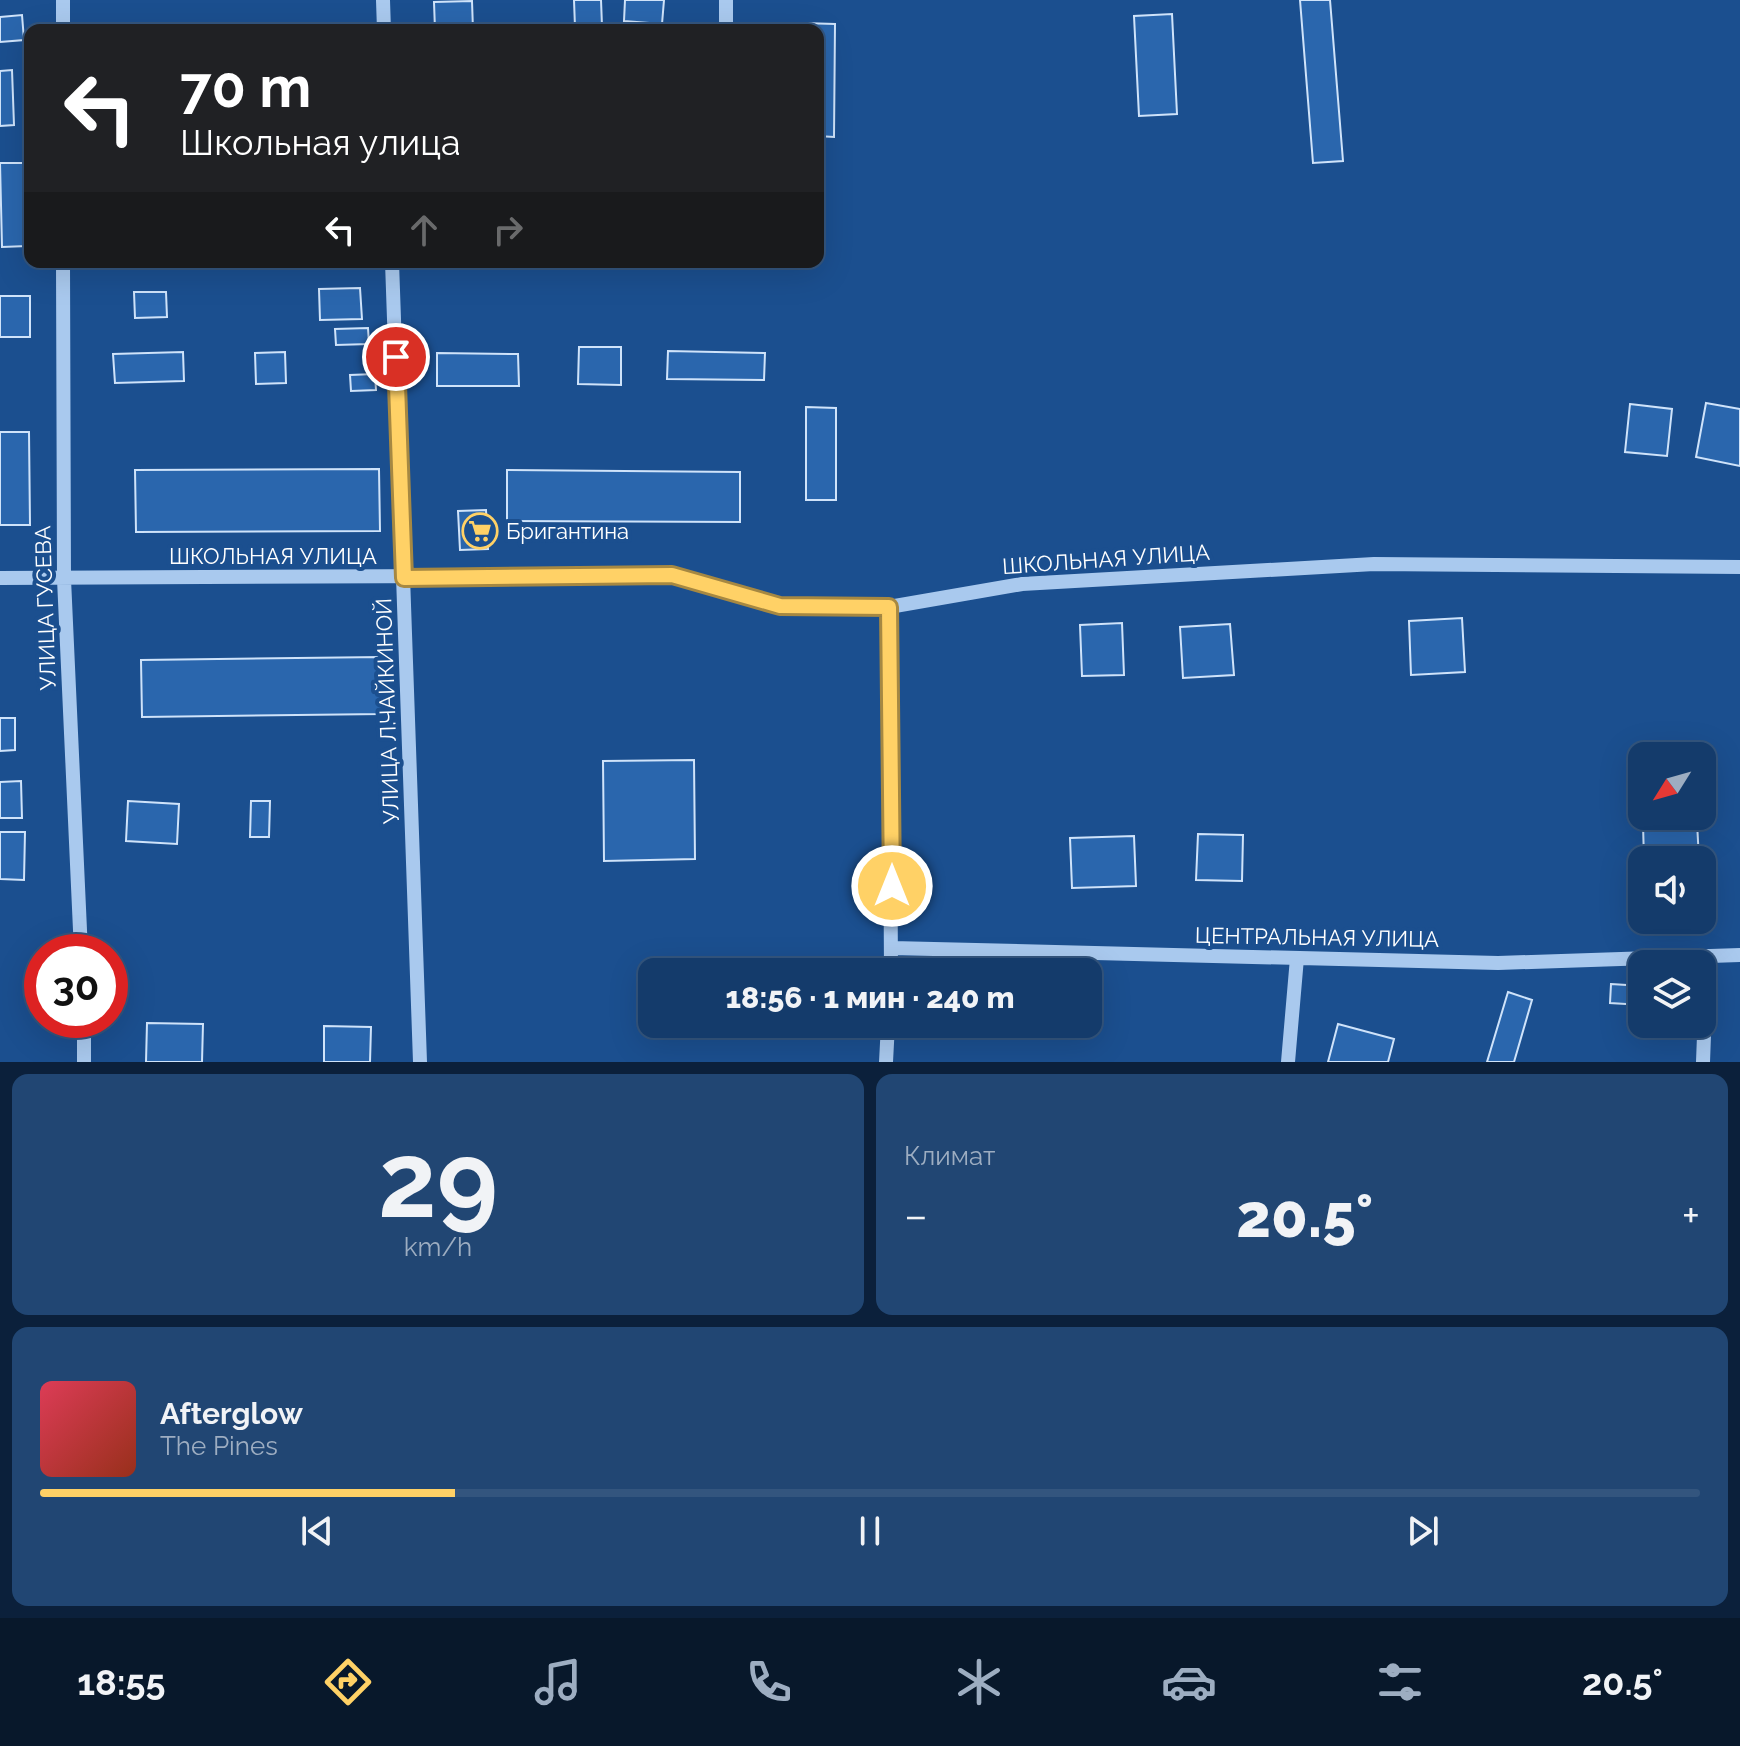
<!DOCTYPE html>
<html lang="ru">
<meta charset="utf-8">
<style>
:root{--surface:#143b6b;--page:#214673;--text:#f1f3f6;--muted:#9dadc1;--line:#33557e;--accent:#ffd166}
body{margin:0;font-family:Raleway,sans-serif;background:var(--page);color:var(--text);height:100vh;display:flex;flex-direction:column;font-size:30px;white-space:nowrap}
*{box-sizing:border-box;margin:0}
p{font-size:26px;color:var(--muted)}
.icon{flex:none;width:44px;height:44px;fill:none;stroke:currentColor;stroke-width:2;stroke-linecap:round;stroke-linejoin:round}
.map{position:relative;height:1062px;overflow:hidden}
.details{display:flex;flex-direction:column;gap:12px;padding:12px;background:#0b203b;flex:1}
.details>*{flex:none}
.top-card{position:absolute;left:24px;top:24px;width:800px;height:244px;border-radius:16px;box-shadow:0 8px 32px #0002,0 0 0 2px var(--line);background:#202124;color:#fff;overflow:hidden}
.needle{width:52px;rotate:233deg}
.tools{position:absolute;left:1628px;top:742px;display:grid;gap:16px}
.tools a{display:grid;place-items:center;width:88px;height:88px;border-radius:16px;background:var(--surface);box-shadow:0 8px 32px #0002,0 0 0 2px var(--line);font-size:40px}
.speed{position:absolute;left:24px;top:934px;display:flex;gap:16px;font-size:40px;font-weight:700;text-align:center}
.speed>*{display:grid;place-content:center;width:104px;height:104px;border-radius:50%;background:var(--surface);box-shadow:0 8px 32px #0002,0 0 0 2px var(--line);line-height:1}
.speed .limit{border:12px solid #d22;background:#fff;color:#111}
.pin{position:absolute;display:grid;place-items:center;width:68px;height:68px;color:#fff;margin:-34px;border:4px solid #fff;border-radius:50%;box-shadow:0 2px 8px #0007}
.me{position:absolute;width:88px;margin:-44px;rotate:0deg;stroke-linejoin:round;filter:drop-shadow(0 0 6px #0008)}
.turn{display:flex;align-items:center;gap:28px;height:168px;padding:0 24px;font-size:36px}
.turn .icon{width:104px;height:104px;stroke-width:2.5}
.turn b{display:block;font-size:56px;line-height:68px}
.lanes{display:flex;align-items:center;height:76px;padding:0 24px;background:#0003;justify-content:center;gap:40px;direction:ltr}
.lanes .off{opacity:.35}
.big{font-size:60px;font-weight:800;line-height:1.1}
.details .tile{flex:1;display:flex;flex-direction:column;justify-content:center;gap:12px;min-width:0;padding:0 28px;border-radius:16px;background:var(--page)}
.details .dial{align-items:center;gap:0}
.dial b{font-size:104px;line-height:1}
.song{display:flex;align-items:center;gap:24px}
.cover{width:96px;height:96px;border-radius:12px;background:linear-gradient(135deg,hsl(350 70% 55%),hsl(10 70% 35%))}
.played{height:8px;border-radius:4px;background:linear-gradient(90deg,var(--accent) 25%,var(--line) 25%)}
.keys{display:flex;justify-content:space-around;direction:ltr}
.heat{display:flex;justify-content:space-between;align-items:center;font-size:44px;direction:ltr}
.details .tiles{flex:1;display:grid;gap:12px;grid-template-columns:1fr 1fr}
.tile:last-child{grid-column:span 2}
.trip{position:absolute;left:638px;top:958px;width:464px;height:80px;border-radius:16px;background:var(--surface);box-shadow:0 8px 32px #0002,0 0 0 2px var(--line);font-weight:800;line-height:80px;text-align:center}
.tab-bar{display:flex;height:128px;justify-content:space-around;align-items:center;background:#08182b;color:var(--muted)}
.tab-bar .icon{width:56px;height:56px}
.tab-bar .selected{color:var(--accent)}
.tab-bar b{font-size:36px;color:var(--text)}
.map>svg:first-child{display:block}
.building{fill:#2a66ad;stroke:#cfe3fa;stroke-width:2}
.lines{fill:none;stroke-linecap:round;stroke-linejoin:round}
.minor{stroke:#a9c9ee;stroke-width:14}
.route-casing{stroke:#a68842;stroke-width:20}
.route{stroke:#ffd166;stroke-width:14}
.labels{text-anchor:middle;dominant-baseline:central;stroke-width:8;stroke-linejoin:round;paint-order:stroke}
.poi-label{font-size:22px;fill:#fff;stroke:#1b4f8f;text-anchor:start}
.street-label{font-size:22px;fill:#fff;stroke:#1b4f8f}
</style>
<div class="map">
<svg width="1740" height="1062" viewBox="0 0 1740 1062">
<rect width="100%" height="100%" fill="#1b4f8f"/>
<path class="building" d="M574,0H601L602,26L575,27Z
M625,0H664L662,24L624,21Z
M1300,0H1330L1343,161L1313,163Z
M472,1L473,30H435L434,2Z
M1172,14L1177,114L1139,116L1134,16Z
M22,15L24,40L0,42V17Z
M802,23L835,24L834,137L818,136V30H802Z
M349,24V30H306L305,25Z
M12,70L14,125L0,126V71Z
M0,163H26L27,246L2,247Z
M632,262H669V269H632Z
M360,288L362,319L320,320L319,289Z
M134,292H166L167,317L135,318Z
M0,296H30V337H0Z
M368,328L369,344L336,345L335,329Z
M579,347H621V385L578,384Z
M668,351L765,353L764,380L667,379Z
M183,352L184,381L115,383L113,354Z
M285,352L286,383L256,384L255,353Z
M437,353L518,354L519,386H437Z
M375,374L376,390L351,391L350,375Z
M1706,403L1740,409V466L1696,457Z
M1630,404L1672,409L1667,456L1625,452Z
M806,407L836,408V500H806Z
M0,432H29L30,525H0Z
M379,469L380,531L136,532L135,470Z
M507,470L740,472V522L507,521Z
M486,510L488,549L460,550L458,511Z
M1462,618L1465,672L1411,675L1409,621Z
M1122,623L1124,675L1082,676L1080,625Z
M1230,624L1234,675L1183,678L1180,627Z
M381,657L382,714L142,717L141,660Z
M0,718H15V750L0,751Z
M694,760L695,859L604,861L603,761Z
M21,781L22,818H0V782Z
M128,801L179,804L177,844L126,841Z
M251,801H270L269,837H250Z
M1697,822L1699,860H1644L1643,824Z
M0,832H25L24,880L0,879Z
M1198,834L1243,835L1242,881L1196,880Z
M1134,836L1136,886L1072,888L1070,838Z
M1611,984L1642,986V1005L1610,1003Z
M1508,992L1532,1000L1514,1062H1487Z
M147,1023L203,1024L202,1062H146Z
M1338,1024L1394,1039L1388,1062H1328Z
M324,1026L371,1027L370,1062H324Z"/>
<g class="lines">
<path class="minor" d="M63,0V30
M383,0L384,30
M726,30V0
M63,262L64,579L81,952
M392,262L420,1062
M0,578L672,575L780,606L889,607L1022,584L1374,564L1740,567
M889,607L891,972
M892,948L1498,963L1740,955
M84,1020V1062
M886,1062L888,1024
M1288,1062L1297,958
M1703,1062L1707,956"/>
</g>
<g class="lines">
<defs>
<path id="route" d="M396,357L404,578L672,575L780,606L889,607L892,886"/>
</defs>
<use href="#route" class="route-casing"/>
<use href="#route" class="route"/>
</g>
<defs>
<symbol id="supermarket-ring" viewBox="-11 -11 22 22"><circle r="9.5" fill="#1b4f8f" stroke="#ffd166" stroke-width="1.5"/><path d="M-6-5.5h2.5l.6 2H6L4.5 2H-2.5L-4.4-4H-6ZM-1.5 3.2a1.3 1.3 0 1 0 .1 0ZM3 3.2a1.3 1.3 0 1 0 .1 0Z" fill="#ffd166"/></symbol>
</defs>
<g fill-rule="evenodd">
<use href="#supermarket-ring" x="460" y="511" width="40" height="40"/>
</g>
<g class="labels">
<g class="poi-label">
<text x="506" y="531">Бригантина</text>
</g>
<g class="street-label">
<text x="273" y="556">ШКОЛЬНАЯ УЛИЦА</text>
<text transform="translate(1106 559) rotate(-4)">ШКОЛЬНАЯ УЛИЦА</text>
<text transform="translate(45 608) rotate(-92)">УЛИЦА ГУСЕВА</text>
<text transform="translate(387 711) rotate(-92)">УЛИЦА Л.ЧАЙКИНОЙ</text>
<text transform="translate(1317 937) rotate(1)">ЦЕНТРАЛЬНАЯ УЛИЦА</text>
</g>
</g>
</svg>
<div class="tools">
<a><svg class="needle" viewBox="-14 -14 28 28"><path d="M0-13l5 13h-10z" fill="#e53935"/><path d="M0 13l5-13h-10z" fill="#9dadc1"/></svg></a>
<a><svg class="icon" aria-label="sound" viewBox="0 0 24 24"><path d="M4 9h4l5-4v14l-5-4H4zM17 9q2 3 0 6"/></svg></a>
<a><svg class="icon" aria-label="layers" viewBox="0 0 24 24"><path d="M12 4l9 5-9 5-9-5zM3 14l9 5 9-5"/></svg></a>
</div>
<div class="speed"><div class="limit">30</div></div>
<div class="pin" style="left:396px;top:357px;background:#d93025"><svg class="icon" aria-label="arrive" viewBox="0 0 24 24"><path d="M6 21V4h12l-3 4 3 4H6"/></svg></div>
<svg class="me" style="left:892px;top:886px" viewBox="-20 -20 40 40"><circle r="17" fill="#ffd166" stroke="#fff" stroke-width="3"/><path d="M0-11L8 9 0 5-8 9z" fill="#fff"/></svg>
<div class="trip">18:56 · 1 мин · 240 m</div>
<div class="top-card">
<div class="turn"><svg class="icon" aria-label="left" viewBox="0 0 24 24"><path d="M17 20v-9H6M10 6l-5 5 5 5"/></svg><div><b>70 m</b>Школьная улица</div></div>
<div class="lanes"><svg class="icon" aria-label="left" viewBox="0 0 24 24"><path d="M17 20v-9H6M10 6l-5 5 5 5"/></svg><svg class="icon off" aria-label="ahead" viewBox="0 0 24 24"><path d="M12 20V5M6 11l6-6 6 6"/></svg><svg class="icon off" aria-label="right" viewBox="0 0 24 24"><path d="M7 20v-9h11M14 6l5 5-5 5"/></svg></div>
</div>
</div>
<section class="details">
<div class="tiles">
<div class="tile dial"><b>29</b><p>km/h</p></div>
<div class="tile"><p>Климат</p>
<div class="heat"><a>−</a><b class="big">20.5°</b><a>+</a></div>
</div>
<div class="tile">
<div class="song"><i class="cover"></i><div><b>Afterglow</b><p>The Pines</p></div></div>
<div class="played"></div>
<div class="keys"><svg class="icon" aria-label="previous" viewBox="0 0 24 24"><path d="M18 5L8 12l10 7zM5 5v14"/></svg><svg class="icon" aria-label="pause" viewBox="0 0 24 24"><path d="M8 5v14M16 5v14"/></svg><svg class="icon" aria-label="next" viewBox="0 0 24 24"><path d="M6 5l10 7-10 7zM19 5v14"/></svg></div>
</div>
</div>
</section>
<nav class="tab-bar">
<b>18:55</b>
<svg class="icon selected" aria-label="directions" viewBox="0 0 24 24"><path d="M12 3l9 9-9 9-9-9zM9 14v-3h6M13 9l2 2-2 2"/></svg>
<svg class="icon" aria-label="music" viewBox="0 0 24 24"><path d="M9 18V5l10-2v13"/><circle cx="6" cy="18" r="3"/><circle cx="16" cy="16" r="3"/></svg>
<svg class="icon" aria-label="phone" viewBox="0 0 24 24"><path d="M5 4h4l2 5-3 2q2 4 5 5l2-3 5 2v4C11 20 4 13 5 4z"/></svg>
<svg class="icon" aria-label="climate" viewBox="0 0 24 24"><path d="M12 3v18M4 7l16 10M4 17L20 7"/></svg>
<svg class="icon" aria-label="car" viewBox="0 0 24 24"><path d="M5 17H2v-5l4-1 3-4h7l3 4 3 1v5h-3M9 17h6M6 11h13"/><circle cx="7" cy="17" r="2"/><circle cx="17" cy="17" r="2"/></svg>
<svg class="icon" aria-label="filters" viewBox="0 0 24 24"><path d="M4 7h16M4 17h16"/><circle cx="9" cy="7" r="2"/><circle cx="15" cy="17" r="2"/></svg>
<b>20.5°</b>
</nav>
